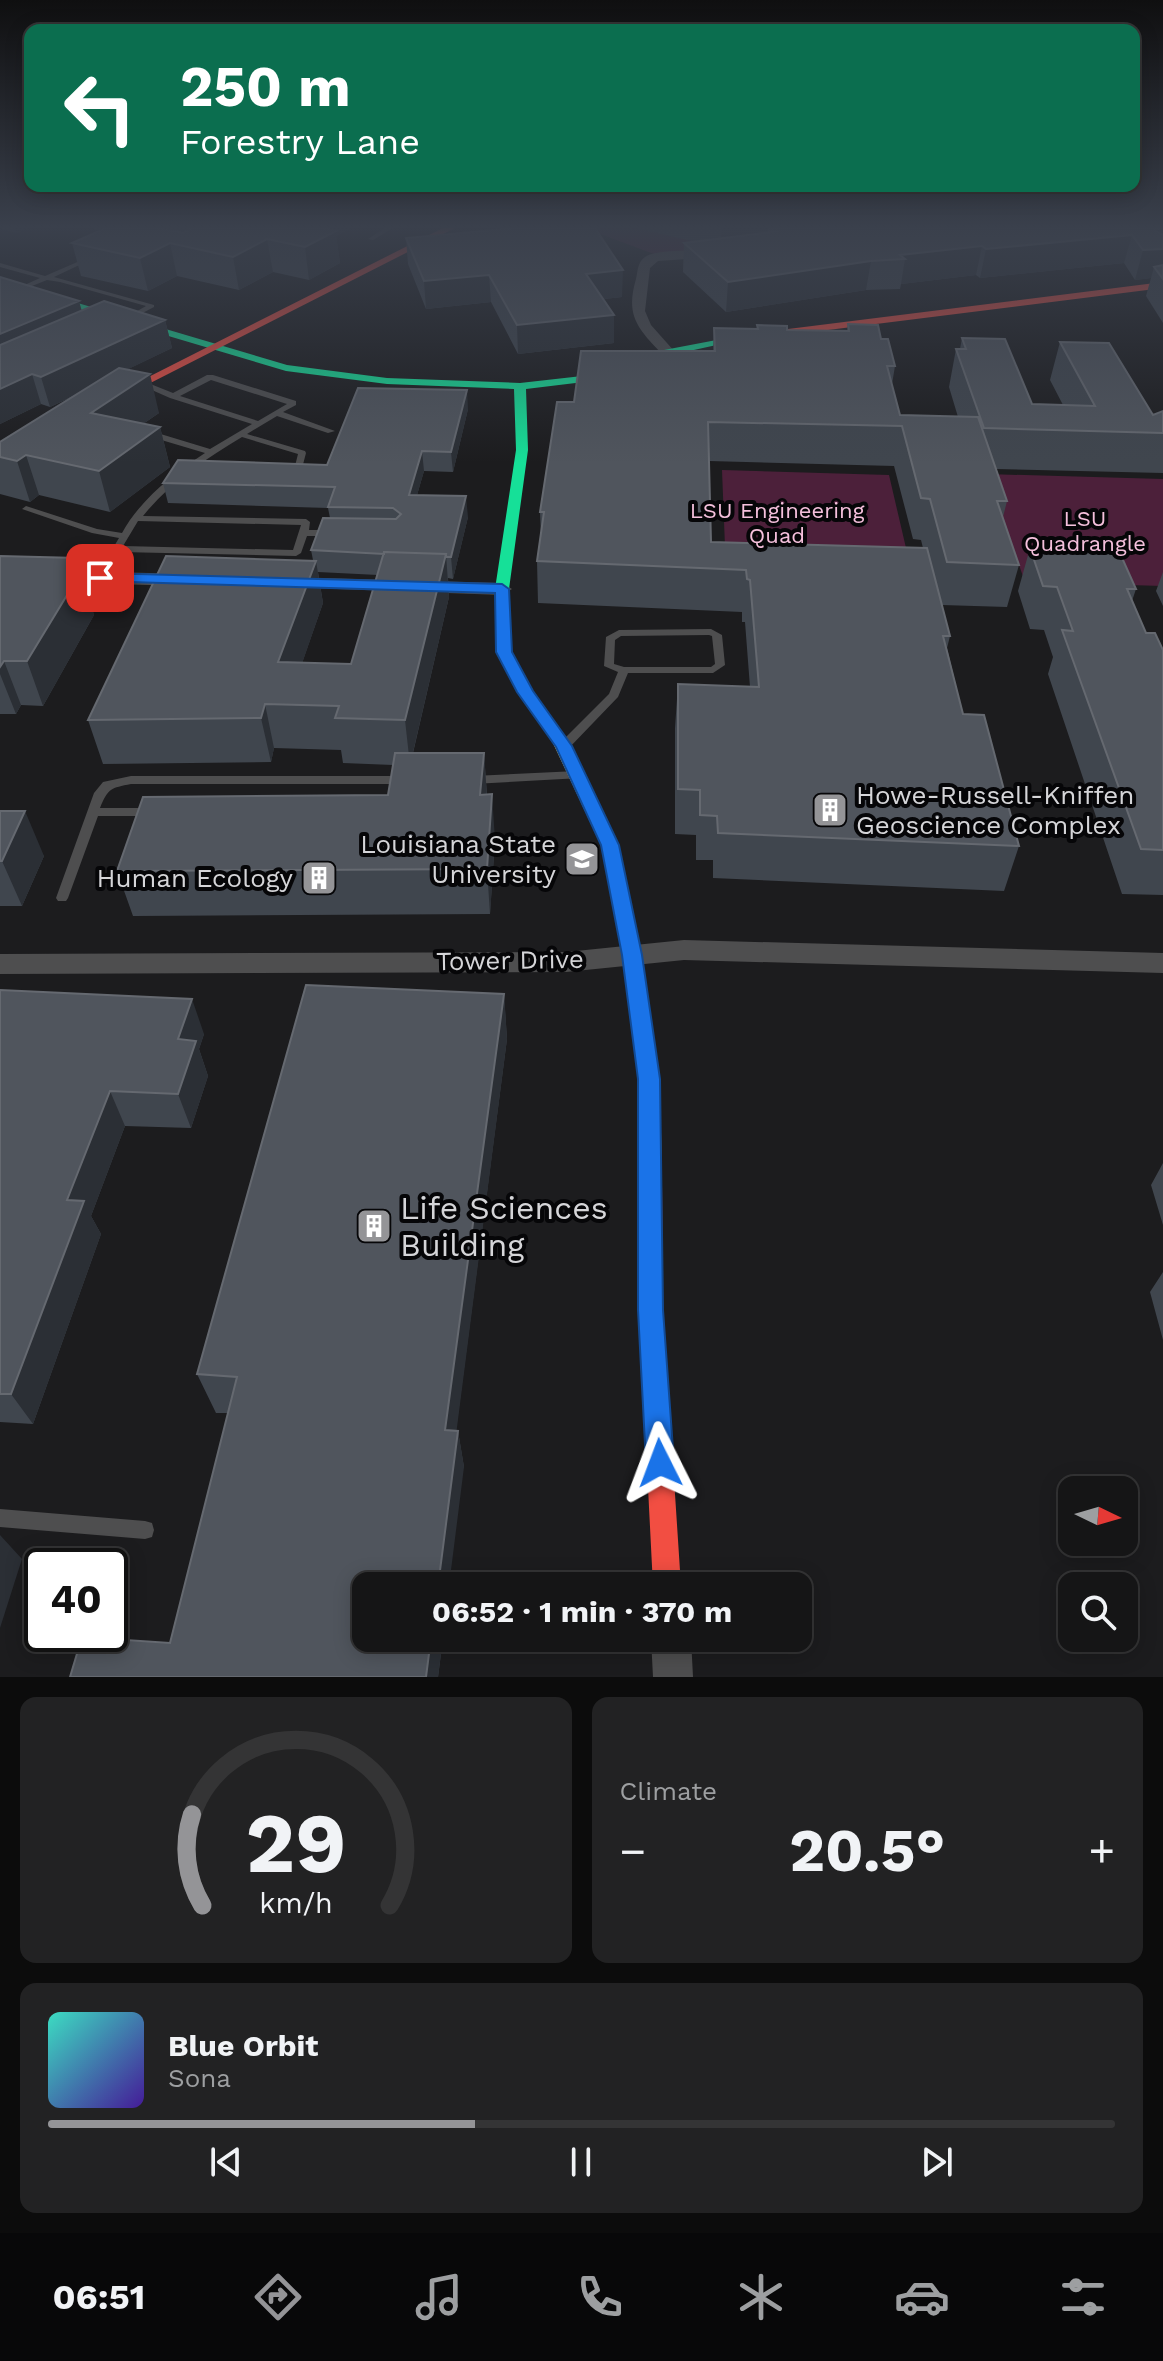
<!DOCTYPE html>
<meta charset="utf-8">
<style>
:root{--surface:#151516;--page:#222223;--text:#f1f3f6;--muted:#9d9fa1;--line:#343435;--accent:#949497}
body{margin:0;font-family:"Work Sans",sans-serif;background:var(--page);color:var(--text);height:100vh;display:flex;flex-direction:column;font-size:30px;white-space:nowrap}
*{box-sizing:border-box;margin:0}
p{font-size:26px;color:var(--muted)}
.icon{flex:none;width:44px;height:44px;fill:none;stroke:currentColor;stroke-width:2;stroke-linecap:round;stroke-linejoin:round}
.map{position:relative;height:1677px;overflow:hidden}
.panel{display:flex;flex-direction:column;gap:20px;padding:20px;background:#0c0c0c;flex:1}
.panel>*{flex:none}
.top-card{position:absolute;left:24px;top:24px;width:1116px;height:168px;border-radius:16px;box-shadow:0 4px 20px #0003,0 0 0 2px var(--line);background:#0b6e4f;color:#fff;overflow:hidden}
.needle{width:52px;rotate:95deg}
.tools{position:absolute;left:1058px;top:1476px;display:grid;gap:16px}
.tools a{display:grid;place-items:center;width:80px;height:80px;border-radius:16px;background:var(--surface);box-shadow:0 4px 20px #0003,0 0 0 2px var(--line);font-size:40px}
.speed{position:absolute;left:24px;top:1548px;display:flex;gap:16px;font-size:40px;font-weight:700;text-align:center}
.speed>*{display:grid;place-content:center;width:104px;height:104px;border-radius:50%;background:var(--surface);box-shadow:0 4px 20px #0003,0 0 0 2px var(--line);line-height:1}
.speed .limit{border:4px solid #111;border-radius:12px;background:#fff;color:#111}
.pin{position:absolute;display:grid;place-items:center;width:68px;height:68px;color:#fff;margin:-34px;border-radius:16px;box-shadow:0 4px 12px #0006}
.me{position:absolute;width:88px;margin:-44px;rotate:357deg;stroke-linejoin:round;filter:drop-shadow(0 0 6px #0008)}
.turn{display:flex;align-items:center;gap:28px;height:168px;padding:0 24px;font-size:36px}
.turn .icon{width:104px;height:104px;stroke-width:2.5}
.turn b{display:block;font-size:56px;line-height:68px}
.big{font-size:60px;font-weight:700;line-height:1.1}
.panel .tile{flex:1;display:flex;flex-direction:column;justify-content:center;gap:12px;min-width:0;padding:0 28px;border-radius:16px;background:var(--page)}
.panel .dial{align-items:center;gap:0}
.dial svg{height:208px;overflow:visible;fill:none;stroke:var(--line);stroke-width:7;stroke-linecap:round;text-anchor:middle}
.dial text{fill:var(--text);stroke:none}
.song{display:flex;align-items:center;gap:24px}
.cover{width:96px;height:96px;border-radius:12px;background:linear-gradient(135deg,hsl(170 70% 55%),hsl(260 70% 35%))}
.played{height:8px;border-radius:4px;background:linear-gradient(90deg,var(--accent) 40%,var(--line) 40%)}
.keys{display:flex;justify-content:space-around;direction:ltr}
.heat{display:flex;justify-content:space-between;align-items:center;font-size:44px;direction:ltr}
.panel .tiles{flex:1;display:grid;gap:20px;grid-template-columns:1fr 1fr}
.tile:last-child{grid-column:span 2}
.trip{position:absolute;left:352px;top:1572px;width:460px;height:80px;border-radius:16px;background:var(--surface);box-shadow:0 4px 20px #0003,0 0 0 2px var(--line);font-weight:700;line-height:80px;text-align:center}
.tabs{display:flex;height:128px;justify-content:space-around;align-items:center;background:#080809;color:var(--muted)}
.tabs .icon{width:56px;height:56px}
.tabs .on{color:var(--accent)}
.tabs b{font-size:36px;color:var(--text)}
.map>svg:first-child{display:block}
.green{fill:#4c203a}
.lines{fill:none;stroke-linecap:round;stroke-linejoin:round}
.lane{fill:#4e4e4f;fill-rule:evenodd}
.street{fill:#4e4e4f;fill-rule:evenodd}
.fast{fill:#16e098;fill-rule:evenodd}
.slow{fill:#ffcf43;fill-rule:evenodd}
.jam{fill:#f24e42;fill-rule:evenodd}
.wall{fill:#40464e;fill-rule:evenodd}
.shaded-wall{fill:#2b2f35}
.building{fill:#50555d;stroke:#656970;stroke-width:2}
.route{fill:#1a73e8;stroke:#114b97;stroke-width:2}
.labels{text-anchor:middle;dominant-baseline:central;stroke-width:8;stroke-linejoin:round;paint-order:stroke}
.far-park-label{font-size:22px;fill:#f5c0dc;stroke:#060608}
.poi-label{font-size:26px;fill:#d5d5d8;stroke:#060608;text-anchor:end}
.street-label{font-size:26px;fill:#d5d5d8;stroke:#060608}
.near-poi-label{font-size:32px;fill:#d5d5d8;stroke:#060608;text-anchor:start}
</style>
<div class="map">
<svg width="1163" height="1677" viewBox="0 0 1163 1677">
<rect width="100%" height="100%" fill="#1c1c1e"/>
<path class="green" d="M584,228H931L654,254Z
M722,470L889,475L913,578L726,572Z
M987,474L1163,479V586L1025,582Z"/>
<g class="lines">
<path class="lane" d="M385,228H393L373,240L368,239Z
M89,257L94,258L54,277L154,305V307L131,319H127V317L146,306L60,282L47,280L22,290H18V288L40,278L0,267V263L45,276Z
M207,375H213L296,401V405L283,412L335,431L328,433L277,416L247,434L305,451L306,453L300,476L293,474L298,454L242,437C206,459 170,482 143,516L306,519L310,522L309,530H333L338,533L333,536H307L301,553L296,556L120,552L103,580H97L95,578L119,538L92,533L22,509L26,506L97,529L122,533C140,500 172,475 205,453L148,436V432H154L210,449L252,424L170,398L136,383L143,381L173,393ZM211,380L287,404L258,421L180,396ZM138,521L301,525L293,550L123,546Z
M711,629L722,635L725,665L713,673H628L618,697L568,749H560L558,746L560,743L609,694L618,672L604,666L606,637L619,630ZM709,635L712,636L715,664L711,667H624L614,664L615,640L621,636Z
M577,771L581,772L583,775L581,778L473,784L467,780L473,776Z
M131,776H406L412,780L406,784H131C111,788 108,788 100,808H154L160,812L154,816H98L68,898L66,901H58L56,898L94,793L103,782Z
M0,1509L145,1521L152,1523L154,1530L152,1537L145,1539L0,1527Z"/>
<path class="street" d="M713,250L719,254L717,257L658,261L650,268L645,311L651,325L675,352L673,355H663C638,329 625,316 636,279C638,271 637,263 645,257C656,249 698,251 713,250Z
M0,569L187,574L197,580L187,586L0,581Z
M288,577L502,583L512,589L502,595L281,587L278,583L281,579Z
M684,940L1163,953V973L684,960L566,972L0,974V954L566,952Z
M651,1638H691L693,1677H653Z"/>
<path class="fast" d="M0,280L287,365L387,378L520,383L591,375L649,359L664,350L748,334L753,337L671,355L657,363L592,381L526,389L528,450L509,589L512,652L532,691L567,739L559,744L553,743L517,692L496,652L495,589L516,450L514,389L387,384L286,371L0,286Z"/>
<path class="slow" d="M559,734L567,739L619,845L642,955L660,1079L662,1185L658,1192L650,1195L642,1192L638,1185V1079L622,955L601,845L551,739Z"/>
<path class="jam" d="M443,228H455L115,401L105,399Z
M1163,282V288L748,340L743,337L748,334Z
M650,1175L658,1178L662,1185L663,1310L681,1586H653L639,1310L638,1185L642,1178Z"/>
</g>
<path class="wall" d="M0,228H28L16,233Z
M91,228H351L336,236L340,263L309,280L273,272L239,290L177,276L148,291L81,276L72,243L100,231Z
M636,228H1163V323L1146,296L1151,278L1135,280L1124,263L980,278L976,275L901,284L900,289L866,290L726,312L683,272L684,243L696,242Z
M406,238L622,297L604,299L614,315V343L518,354L491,302L426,309L408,264Z
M0,277L82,310L165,320L172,348L128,369L159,413L143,424L160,427L170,467L110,512L39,495L30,502L0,494V442L74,396L50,407L41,404L0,424Z
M848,324L881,339L895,366L892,384L900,415L958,417L949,387L956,349H960L962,338L1032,404L1063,405L1050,380L1060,342L1153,415L1163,411V473L996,469L1007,501L1003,517L1019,565L1007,607L942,605L950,636L947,648L963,714L1019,846L1004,891L713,878V860H696V835L675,834V728L678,684L750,687L745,622H742V612L538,603L537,561L541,537L540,512L574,402L713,351L714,328L757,329V325L787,330L847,331ZM709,461L894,466L913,539L921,540L923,548L711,542Z
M468,409L453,472L424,471L417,495L468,517L453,579L448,578L449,597L413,753H484L487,795L495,840L490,914L133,916L117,871L388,795L393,765L343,763L341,750L274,748L271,762L103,764L88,720L313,560L311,550L330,518L328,508L168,503L163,483L327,465ZM318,572L378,575L351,664L302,663L323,603Z
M1030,548L1136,589L1132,601L1146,633L1163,650V895L1122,894L1048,674L1053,657L1044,630L1030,629L1018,591Z
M0,556L77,558L94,615L43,706L21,705L16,714H0Z
M1163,572V606L1156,591Z
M0,811L44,856L22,906H0Z
M0,990L204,1034L199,1049L208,1076L191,1128L125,1126L91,1216L101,1234L33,1424L0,1422Z
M504,994L507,1039L456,1430L458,1431L464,1467L366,1638H443L438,1677L170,1643L228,1413H216L197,1374Z
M1163,1163V1225L1151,1185Z
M1163,1272V1340L1150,1292Z"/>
<path class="shaded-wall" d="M15,228H28L16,233Z
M296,228H351L336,236L340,263L309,280L305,247Z
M722,228H891L768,229L767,242L720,247Z
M1163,229V277L1154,267L1151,278L1135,280L1143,250L1154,230Z
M1132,235L1124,263L980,278L986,249Z
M267,239L273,272L239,290L233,257Z
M170,243L177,276L148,291L140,258Z
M982,246L976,275L901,284L905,259L900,255Z
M871,261L866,290L726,312L728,282Z
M623,270L622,297L586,301V274Z
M489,275L491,302L426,309L424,281Z
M79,301L87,329L0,368V334Z
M614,315V343L518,354L517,325Z
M165,320L172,348L50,407L41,377Z
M32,374L41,404L0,424V389Z
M150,374L159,413L102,452L91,413Z
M467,390L468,409L453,472L451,452Z
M160,427L170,467L110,512L99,471Z
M422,451L424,471L411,516L409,495Z
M26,455L39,495L30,502L17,461Z
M466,496L468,517L453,579L451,557Z
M446,554L449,597L410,765L405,720Z
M77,558L94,615L43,706L27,661L69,571Z
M316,561L323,603L288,704L278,662Z
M4,661L21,705L16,714L0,674V667Z
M265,704L274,748L271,762L261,718Z
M484,753L487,798L480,795Z
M492,794L495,840L490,914L487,869Z
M25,811L44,856L22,906L2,861Z
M504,994L507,1039L452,1466L445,1430Z
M192,999L204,1034L199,1049L208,1076L191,1128L178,1094V1039Z
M110,1091L125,1126L91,1216L101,1234L33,1424L11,1394L67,1200Z
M458,1431L464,1467L449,1586H438Z
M0,1535L22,1559L0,1628Z
M431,1638H443L438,1677H426Z"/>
<path class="building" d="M106,228H157L184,233L190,229V228H323L336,231L305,247L267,239L233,257L170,243L140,258L72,243Z
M515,228H595L623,270L586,274L614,315L517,325L489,275L424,281L406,238Z
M773,228H1163L1154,230L1163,235V249L1143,250L1132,235L986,249L982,246L900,255L905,259L871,261L728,282L684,243L779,231L768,229Z
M1163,265V279L1154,267Z
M0,277L79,301L0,334Z
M104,301L165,320L41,377L32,374L0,389V345Z
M848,324L878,325L881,339H888L895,366H887L900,415L978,417L1007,501H997L1019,565L947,562L930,499L921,498L902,426L708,422L711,542L927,548L950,636H943L963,714L984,715L1019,846L718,833L717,816L700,815V790L678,789V684L759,687L750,580L747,579L746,570L537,561L544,512H540L557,402H574L581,351H715L714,328L758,329L757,325L787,326V330L849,331Z
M962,338L1005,339L1032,404L1095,406L1060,342L1109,343L1153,415L1163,411V433L984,428L956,349H966Z
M119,368L150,374L91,413L160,427L99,471L26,455L17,461L0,457V442Z
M358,388L467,390L451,452L422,451L409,495L466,496L451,557H446V554L384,552V554L311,550L323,518L396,519L401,514L393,508L328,507L335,487L163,483L178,460L327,465Z
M1030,548L1119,551L1136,589H1127L1146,633H1155L1163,650V850L1141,849L1062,630L1073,631L1057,587L1043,586Z
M384,552L446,554L405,720L335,718L339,706L265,704L261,718L88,720L166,556L316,561L278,662L351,664Z
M0,556L77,558L69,571L81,572L27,661H4L0,667Z
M395,753H484L480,795L492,794L487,869L117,871L143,797L388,795Z
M0,811H25L2,861H0Z
M306,985L504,994L445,1430L458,1431L438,1586H366V1638H431L426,1677H70L82,1637L170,1643L237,1377L197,1374Z
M0,990L192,999L178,1039L196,1041L178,1094L110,1091L67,1200L84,1201L11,1394H0Z"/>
<linearGradient id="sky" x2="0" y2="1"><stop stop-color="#0f0f10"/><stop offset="0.49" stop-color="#3a404c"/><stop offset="1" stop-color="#3a404c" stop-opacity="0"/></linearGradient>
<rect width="1163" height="463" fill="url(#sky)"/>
<path class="route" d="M100,573L502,584L509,589L512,652L533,691L572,746L619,845L642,955L660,1079L663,1310L674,1463L670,1473L660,1477L650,1473L646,1463L638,1310V1079L622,955L601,845L556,747L517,692L496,652L495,593L95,581L93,578Z"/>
<defs>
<symbol id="building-square" viewBox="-11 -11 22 22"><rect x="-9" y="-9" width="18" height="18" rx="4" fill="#949497" stroke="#060608"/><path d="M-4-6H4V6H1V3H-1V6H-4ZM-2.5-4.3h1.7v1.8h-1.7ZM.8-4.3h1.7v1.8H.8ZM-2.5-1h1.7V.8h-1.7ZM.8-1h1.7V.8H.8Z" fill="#fff"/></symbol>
<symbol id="university-square" viewBox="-11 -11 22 22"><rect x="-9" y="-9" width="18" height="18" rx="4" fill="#949497" stroke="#060608"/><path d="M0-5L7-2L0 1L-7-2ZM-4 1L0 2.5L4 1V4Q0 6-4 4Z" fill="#fff"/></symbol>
</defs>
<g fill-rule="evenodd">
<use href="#building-square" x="810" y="790" width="40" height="40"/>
<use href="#university-square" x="562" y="839" width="40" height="40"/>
<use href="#building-square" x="299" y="858" width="40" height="40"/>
<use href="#building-square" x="354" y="1206" width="40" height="40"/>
</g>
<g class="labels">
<g class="far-park-label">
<text x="777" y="510">LSU Engineering<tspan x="777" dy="25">Quad</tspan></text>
<text x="1085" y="518">LSU<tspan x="1085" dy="25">Quadrangle</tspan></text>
</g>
<g class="poi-label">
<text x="856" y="795" text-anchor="start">Howe-Russell-Kniffen<tspan x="856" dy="30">Geoscience Complex</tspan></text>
<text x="556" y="844">Louisiana State<tspan x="556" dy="30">University</tspan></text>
<text x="293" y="878">Human Ecology</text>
</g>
<g class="street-label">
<text transform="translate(510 960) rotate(-1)">Tower Drive</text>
</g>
<g class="near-poi-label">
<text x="400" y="1208">Life Sciences<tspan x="400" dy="37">Building</tspan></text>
</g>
</g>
</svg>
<div class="tools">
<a><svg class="needle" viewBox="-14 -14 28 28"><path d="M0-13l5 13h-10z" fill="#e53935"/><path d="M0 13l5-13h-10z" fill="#9d9fa1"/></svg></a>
<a><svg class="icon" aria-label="search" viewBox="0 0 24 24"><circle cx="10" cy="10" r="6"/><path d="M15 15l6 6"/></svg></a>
</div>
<div class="speed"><div class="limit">40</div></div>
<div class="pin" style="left:100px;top:578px;background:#d93025"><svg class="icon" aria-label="arrive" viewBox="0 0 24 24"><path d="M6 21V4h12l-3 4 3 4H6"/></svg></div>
<svg class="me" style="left:660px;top:1463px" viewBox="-20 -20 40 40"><path d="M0-17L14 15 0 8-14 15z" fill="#1a73e8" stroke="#fff" stroke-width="4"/></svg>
<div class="trip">06:52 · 1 min · 370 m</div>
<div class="top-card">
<div class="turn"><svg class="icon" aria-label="left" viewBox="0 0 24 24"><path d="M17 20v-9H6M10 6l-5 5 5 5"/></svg><div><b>250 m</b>Forestry Lane</div></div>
</div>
</div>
<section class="panel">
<div class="tiles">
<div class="tile dial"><svg viewBox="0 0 100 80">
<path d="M14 69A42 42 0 1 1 86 69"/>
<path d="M14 69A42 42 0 0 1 10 34" stroke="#949497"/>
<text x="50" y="56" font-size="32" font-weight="700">29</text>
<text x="50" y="72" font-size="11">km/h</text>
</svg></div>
<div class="tile"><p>Climate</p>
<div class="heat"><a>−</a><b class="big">20.5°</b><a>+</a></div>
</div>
<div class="tile">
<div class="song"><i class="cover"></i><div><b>Blue Orbit</b><p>Sona</p></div></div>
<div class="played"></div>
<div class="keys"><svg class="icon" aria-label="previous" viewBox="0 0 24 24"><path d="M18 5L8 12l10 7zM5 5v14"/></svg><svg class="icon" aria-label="pause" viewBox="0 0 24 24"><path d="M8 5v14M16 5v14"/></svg><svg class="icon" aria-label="next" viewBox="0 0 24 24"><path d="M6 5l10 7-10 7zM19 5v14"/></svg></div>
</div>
</div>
</section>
<nav class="tabs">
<b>06:51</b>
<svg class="icon on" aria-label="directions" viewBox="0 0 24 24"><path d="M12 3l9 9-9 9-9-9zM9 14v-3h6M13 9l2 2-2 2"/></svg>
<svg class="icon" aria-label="music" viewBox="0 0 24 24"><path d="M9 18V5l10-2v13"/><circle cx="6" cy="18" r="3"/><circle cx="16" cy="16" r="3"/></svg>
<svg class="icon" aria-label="phone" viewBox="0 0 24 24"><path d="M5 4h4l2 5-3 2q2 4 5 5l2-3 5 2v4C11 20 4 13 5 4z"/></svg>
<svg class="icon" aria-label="climate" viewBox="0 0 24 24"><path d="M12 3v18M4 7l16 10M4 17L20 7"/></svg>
<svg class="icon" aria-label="car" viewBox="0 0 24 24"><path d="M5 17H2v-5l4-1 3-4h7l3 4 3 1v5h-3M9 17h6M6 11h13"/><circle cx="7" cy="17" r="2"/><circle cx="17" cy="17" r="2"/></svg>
<svg class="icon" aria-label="filters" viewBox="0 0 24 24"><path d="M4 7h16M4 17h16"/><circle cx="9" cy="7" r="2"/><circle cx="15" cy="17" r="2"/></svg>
</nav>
